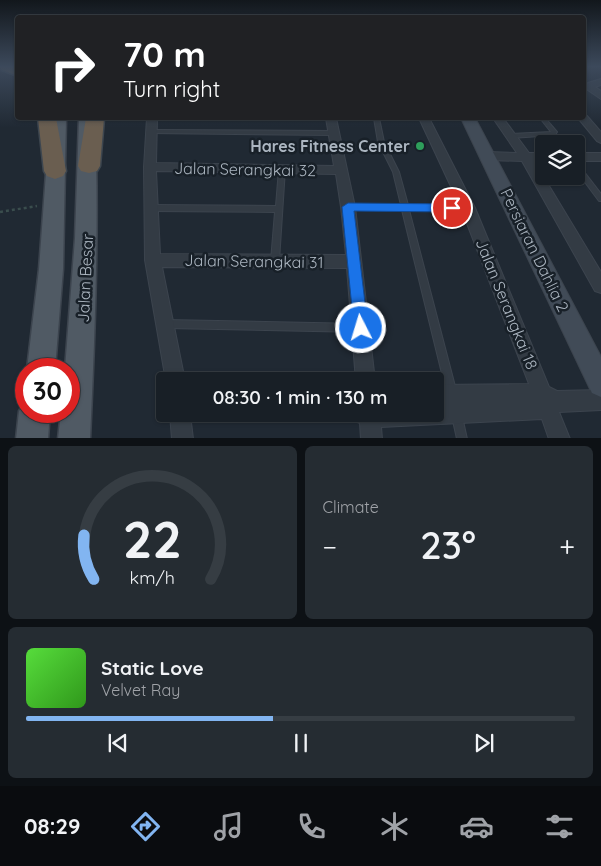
<!DOCTYPE html>
<meta charset="utf-8">
<style>
:root{--surface:#181f26;--page:#252c32;--text:#f1f3f6;--muted:#9fa2a7;--line:#363d43;--accent:#82b5f1}
body{margin:0;font-family:Quicksand,sans-serif;background:var(--page);color:var(--text);height:100vh;display:flex;flex-direction:column;font-size:19px;white-space:nowrap}
*{box-sizing:border-box;margin:0}
p{font-size:16px;color:var(--muted)}
.icon{flex:none;width:28px;height:28px;fill:none;stroke:currentColor;stroke-width:2;stroke-linecap:round;stroke-linejoin:round}
.map{position:relative;height:438px;overflow:hidden}
.drawer{display:flex;flex-direction:column;gap:8px;padding:8px;background:#0d1115;flex:1}
.drawer>*{flex:none}
.guide{position:absolute;left:15px;top:15px;width:571px;height:105px;border-radius:5px;box-shadow:0 1px 4px #0004,0 0 0 1px var(--line);background:#202124;color:#fff;overflow:hidden}
.fabs{position:absolute;left:535px;top:135px;display:grid;gap:10px}
.fabs a{display:grid;place-items:center;width:50px;height:50px;border-radius:5px;background:var(--surface);box-shadow:0 1px 4px #0004,0 0 0 1px var(--line);font-size:25px}
.speed{position:absolute;left:15px;top:358px;display:flex;gap:10px;font-size:25px;font-weight:700;text-align:center}
.speed>*{display:grid;place-content:center;width:65px;height:65px;border-radius:50%;background:var(--surface);box-shadow:0 1px 4px #0004,0 0 0 1px var(--line);line-height:1}
.speed .limit{border:8px solid #d22;background:#fff;color:#111}
.pin{position:absolute;display:grid;place-items:center;width:42px;height:42px;color:#fff;margin:-21px;border:2px solid #fff;border-radius:50%;box-shadow:0 1px 5px #0007}
.me{position:absolute;width:55px;margin:-28px;rotate:355deg;stroke-linejoin:round;filter:drop-shadow(0 0 4px #0008)}
.turn{display:flex;align-items:center;gap:18px;height:105px;padding:0 25px;font-size:22px}
.turn .icon{width:65px;height:65px;stroke-width:2.5}
.turn b{display:block;font-size:35px;line-height:42px}
.big{font-size:38px;font-weight:600;line-height:1.1}
.drawer .tile{flex:1;display:flex;flex-direction:column;justify-content:center;gap:8px;min-width:0;padding:0 18px;border-radius:8px;background:var(--page)}
.drawer .dial{align-items:center;gap:0}
.dial svg{height:130px;overflow:visible;fill:none;stroke:var(--line);stroke-width:7;stroke-linecap:round;text-anchor:middle}
.dial text{fill:var(--text);stroke:none}
.song{display:flex;align-items:center;gap:15px}
.cover{width:60px;height:60px;border-radius:8px;background:linear-gradient(135deg,hsl(110 70% 55%),hsl(110 70% 35%))}
.played{height:5px;border-radius:2px;background:linear-gradient(90deg,var(--accent) 45%,var(--line) 45%)}
.keys{display:flex;justify-content:space-around;direction:ltr}
.heat{display:flex;justify-content:space-between;align-items:center;font-size:28px;direction:ltr}
.drawer .tiles{flex:1;display:grid;gap:8px;grid-template-columns:1fr 1fr}
.tile:last-child{grid-column:span 2}
.trip{position:absolute;left:156px;top:372px;width:288px;height:50px;border-radius:5px;background:var(--surface);box-shadow:0 1px 4px #0004,0 0 0 1px var(--line);font-weight:600;line-height:50px;text-align:center}
.dock{display:flex;height:80px;justify-content:space-around;align-items:center;background:#0a0c0f;color:var(--muted)}
.dock .icon{width:35px;height:35px}
.dock .current{color:var(--accent)}
.dock b{font-size:22px;color:var(--text)}
.map>svg:first-child{display:block}
.lines{fill:none;stroke-linecap:round;stroke-linejoin:round}
.lane-casing{stroke:#3c444e;stroke-width:2}
.street-casing{stroke:#3c444e;stroke-width:2}
.secondary-casing{stroke:#3c444e;stroke-width:2}
.primary-casing{stroke:#3c444e;stroke-width:3}
.highway-casing{stroke:#3d464f;stroke-width:3}
.path{stroke:#3a4d4d;stroke-width:2.5;stroke-dasharray:3 3;stroke-linecap:butt}
.lane{fill:#333b44;fill-rule:evenodd}
.street{fill:#333b44;fill-rule:evenodd}
.secondary{fill:#414b57;fill-rule:evenodd}
.primary{fill:#505a64;fill-rule:evenodd}
.highway{fill:#6a5e50;fill-rule:evenodd}
.route{fill:#1a73e8;stroke:#114b97}
.leisure-dot{fill:#2e9e5b;stroke:#182028;stroke-width:2}
.labels{text-anchor:middle;dominant-baseline:central;stroke-width:5;stroke-linejoin:round;paint-order:stroke}
.poi-label{font-size:16px;font-weight:bold;fill:#acb6c1;stroke:#182028;text-anchor:end}
.street-label{font-size:16px;fill:#acb6c1;stroke:#182028}
</style>
<div class="map">
<svg width="601" height="439" viewBox="0 0 601 439">
<rect width="100%" height="100%" fill="#202933"/>
<g class="lines">
<defs>
<path id="lane" d="M374,118H379L384,142L399,172L408,205H468L471,208L468,211L409,210L457,394L455,397L452,399L449,397L447,394L402,210H348L345,207L348,204L401,205L393,172L378,142Z
M540,118H545L557,132L555,135L511,138L508,136L511,134L551,132Z
M151,130L334,131L337,133L334,135L149,133V131Z
M576,163L578,164L601,194V201H599L576,170Z
M282,167L285,169L279,261L278,263L275,264L272,263L271,261L275,212L151,211L148,208L151,205L276,206L279,169Z
M166,320L361,324L364,325L365,328L364,331L361,332L166,328L163,327L162,324L163,321Z
M457,411L461,412L467,439H457L452,416L453,412Z"/>
<path id="street" d="M601,79V85L595,87L601,91V99L585,88L588,83Z
M584,115L587,116L601,132V143L597,141L578,118H584Z
M147,118H157L156,163L334,166L326,118H336L355,207L375,381H356L347,268L162,267L185,381H166L145,260L144,167ZM156,171L336,174L341,207L346,255L160,254Z
M419,118H429L475,208L549,387L557,391L601,390V410L559,412L570,439H549L542,419L381,427L382,439H361L360,423L355,421L352,414H435V385L529,384L461,208Z
M493,118H503L529,153H544V161H534L601,272V293L595,291L522,161L488,160L482,156L488,152L517,153Z
M576,153H601V161H576Z
M170,414H190L193,439H172Z"/>
<path id="secondary" d="M461,118H475L601,357V397L592,393Z"/>
<path id="primary" d="M50,118H66L63,269L55,369H27L39,269Z
M79,118H95C99,225 95,332 90,439H58L61,411H69V369H65L75,238Z
M26,399V411H50L48,439H16L19,411Z"/>
<path id="highway" d="M0,67H18V76L2,70Z
M38,118H56L66,171L63,176L55,179L47,176L44,171Z
M86,118H104L100,166L97,171L89,173L81,171L78,166Z"/>
</defs>
<use href="#lane" class="lane-casing"/>
<use href="#street" class="street-casing"/>
<use href="#secondary" class="secondary-casing"/>
<use href="#primary" class="primary-casing"/>
<use href="#highway" class="highway-casing"/>
<path class="path" d="M0,212L37,206"/>
<use href="#lane" class="lane"/>
<use href="#street" class="street"/>
<use href="#secondary" class="secondary"/>
<use href="#primary" class="primary"/>
<use href="#highway" class="highway"/>
</g>
<linearGradient id="sky" x2="0" y2="1"><stop stop-color="#12171c"/><stop offset="0.52" stop-color="#3c495b"/><stop offset="1" stop-color="#3c495b" stop-opacity="0"/></linearGradient>
<rect width="601" height="128" fill="url(#sky)"/>
<path class="route" d="M348,203L452,204L457,208L452,212L354,211L368,328L366,333L361,336L356,333L354,328L342,207Z"/>
<circle class="leisure-dot" cx="420" cy="146" r="5"/>
<g class="labels">
<g class="poi-label">
<text x="410" y="146">Hares Fitness Center</text>
</g>
<g class="street-label">
<text transform="translate(245 169) rotate(1)">Jalan Serangkai 32</text>
<text transform="translate(535 250) rotate(64)">Persiaran Dahlia 2</text>
<text transform="translate(254 261) rotate(1)">Jalan Serangkai 31</text>
<text transform="translate(85 278) rotate(-87)">Jalan Besar</text>
<text transform="translate(507 304) rotate(68)">Jalan Serangkai 18</text>
</g>
</g>
</svg>
<div class="fabs">
<a><svg class="icon" aria-label="layers" viewBox="0 0 24 24"><path d="M12 4l9 5-9 5-9-5zM3 14l9 5 9-5"/></svg></a>
</div>
<div class="speed"><div class="limit">30</div></div>
<div class="pin" style="left:452px;top:208px;background:#d93025"><svg class="icon" aria-label="arrive" viewBox="0 0 24 24"><path d="M6 21V4h12l-3 4 3 4H6"/></svg></div>
<svg class="me" style="left:361px;top:328px" viewBox="-20 -20 40 40"><circle r="17" fill="#1a73e8" stroke="#fff" stroke-width="3"/><path d="M0-11L8 9 0 5-8 9z" fill="#fff"/></svg>
<div class="trip">08:30 · 1 min · 130 m</div>
<div class="guide">
<div class="turn"><svg class="icon" aria-label="right" viewBox="0 0 24 24"><path d="M7 20v-9h11M14 6l5 5-5 5"/></svg><div><b>70 m</b>Turn right</div></div>
</div>
</div>
<section class="drawer">
<div class="tiles">
<div class="tile dial"><svg viewBox="0 0 100 80">
<path d="M14 69A42 42 0 1 1 86 69"/>
<path d="M14 69A42 42 0 0 1 8 42" stroke="#82b5f1"/>
<text x="50" y="56" font-size="32" font-weight="700">22</text>
<text x="50" y="72" font-size="11">km/h</text>
</svg></div>
<div class="tile"><p>Climate</p>
<div class="heat"><a>−</a><b class="big">23°</b><a>+</a></div>
</div>
<div class="tile">
<div class="song"><i class="cover"></i><div><b>Static Love</b><p>Velvet Ray</p></div></div>
<div class="played"></div>
<div class="keys"><svg class="icon" aria-label="previous" viewBox="0 0 24 24"><path d="M18 5L8 12l10 7zM5 5v14"/></svg><svg class="icon" aria-label="pause" viewBox="0 0 24 24"><path d="M8 5v14M16 5v14"/></svg><svg class="icon" aria-label="next" viewBox="0 0 24 24"><path d="M6 5l10 7-10 7zM19 5v14"/></svg></div>
</div>
</div>
</section>
<nav class="dock">
<b>08:29</b>
<svg class="icon current" aria-label="directions" viewBox="0 0 24 24"><path d="M12 3l9 9-9 9-9-9zM9 14v-3h6M13 9l2 2-2 2"/></svg>
<svg class="icon" aria-label="music" viewBox="0 0 24 24"><path d="M9 18V5l10-2v13"/><circle cx="6" cy="18" r="3"/><circle cx="16" cy="16" r="3"/></svg>
<svg class="icon" aria-label="phone" viewBox="0 0 24 24"><path d="M5 4h4l2 5-3 2q2 4 5 5l2-3 5 2v4C11 20 4 13 5 4z"/></svg>
<svg class="icon" aria-label="climate" viewBox="0 0 24 24"><path d="M12 3v18M4 7l16 10M4 17L20 7"/></svg>
<svg class="icon" aria-label="car" viewBox="0 0 24 24"><path d="M5 17H2v-5l4-1 3-4h7l3 4 3 1v5h-3M9 17h6M6 11h13"/><circle cx="7" cy="17" r="2"/><circle cx="17" cy="17" r="2"/></svg>
<svg class="icon" aria-label="filters" viewBox="0 0 24 24"><path d="M4 7h16M4 17h16"/><circle cx="9" cy="7" r="2"/><circle cx="15" cy="17" r="2"/></svg>
</nav>
